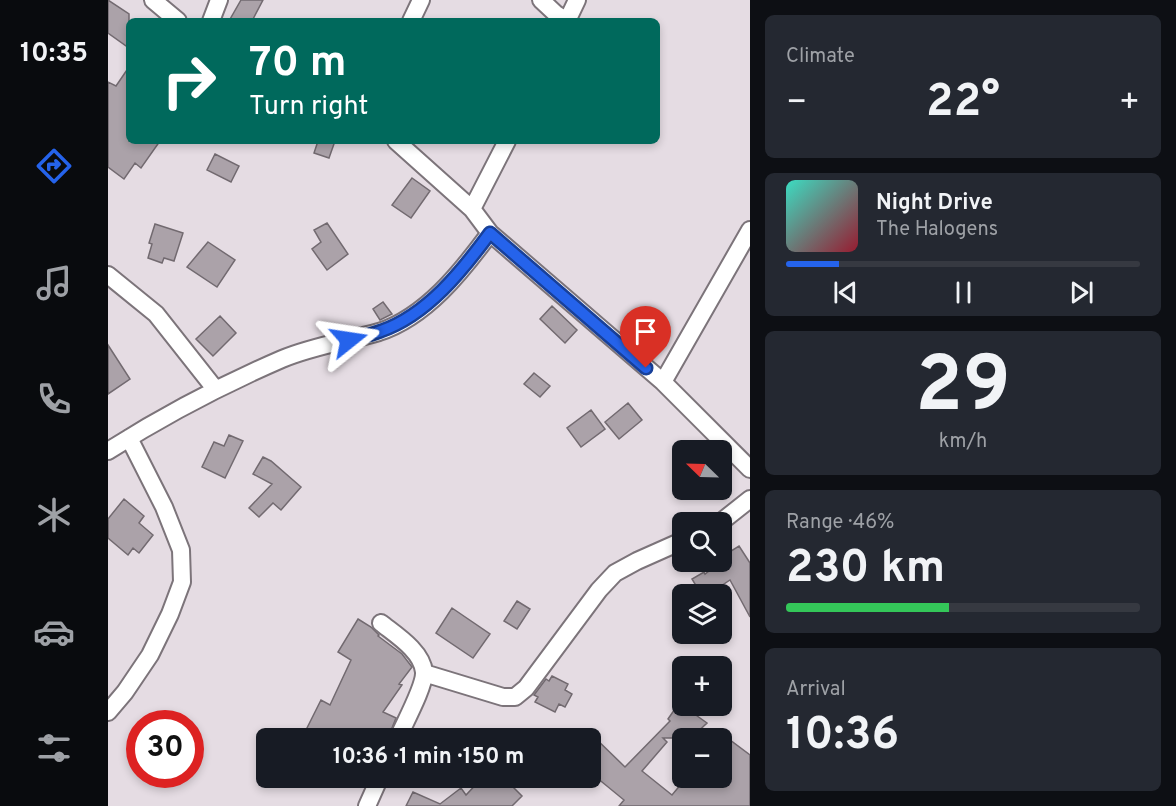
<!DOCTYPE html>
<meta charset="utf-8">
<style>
:root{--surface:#171b24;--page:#242831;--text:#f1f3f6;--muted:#9ea1a6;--line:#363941;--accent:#2563eb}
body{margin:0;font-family:Overpass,sans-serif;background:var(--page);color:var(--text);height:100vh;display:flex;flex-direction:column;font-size:22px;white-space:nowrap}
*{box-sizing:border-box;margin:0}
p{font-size:20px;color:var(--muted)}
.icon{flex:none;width:33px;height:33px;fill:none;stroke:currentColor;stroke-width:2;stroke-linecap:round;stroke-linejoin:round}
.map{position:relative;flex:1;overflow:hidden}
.panel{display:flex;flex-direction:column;gap:15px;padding:15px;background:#0d0f14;width:426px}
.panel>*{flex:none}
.banner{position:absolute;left:18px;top:18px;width:534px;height:126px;border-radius:9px;box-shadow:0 3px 9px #0003;background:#00695c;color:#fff;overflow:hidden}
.needle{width:39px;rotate:293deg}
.tools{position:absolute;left:564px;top:440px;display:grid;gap:12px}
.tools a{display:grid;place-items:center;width:60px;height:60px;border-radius:9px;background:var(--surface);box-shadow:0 3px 9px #0003;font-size:30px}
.speed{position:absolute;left:18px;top:710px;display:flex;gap:12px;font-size:30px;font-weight:700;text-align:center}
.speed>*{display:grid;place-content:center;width:78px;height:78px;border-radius:50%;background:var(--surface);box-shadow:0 3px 9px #0003;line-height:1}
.speed .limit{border:9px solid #d22;background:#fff;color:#111}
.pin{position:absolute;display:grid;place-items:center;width:51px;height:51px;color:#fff;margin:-62px -26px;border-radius:50% 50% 50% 0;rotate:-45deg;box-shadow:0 0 6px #0007}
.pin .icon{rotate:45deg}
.me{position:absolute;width:66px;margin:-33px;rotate:75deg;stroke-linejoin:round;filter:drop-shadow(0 0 4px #0008)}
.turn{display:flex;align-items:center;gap:21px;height:126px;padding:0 24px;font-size:27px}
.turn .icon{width:78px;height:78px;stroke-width:2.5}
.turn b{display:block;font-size:42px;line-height:51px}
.big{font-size:45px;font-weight:700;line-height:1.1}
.panel .tile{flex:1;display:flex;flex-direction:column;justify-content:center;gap:9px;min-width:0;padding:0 21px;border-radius:9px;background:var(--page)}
.panel .dial{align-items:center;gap:0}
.dial b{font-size:78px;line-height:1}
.song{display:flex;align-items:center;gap:18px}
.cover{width:72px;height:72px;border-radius:9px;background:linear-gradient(135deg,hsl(170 70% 55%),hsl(350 70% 35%))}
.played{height:6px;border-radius:3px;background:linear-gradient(90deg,var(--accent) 15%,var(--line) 15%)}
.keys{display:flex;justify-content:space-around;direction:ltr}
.heat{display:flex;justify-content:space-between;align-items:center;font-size:33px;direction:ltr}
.charge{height:9px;border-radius:4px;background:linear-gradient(90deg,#34c759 46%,var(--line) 0)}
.trip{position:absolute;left:148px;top:728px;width:345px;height:60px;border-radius:9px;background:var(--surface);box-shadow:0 3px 9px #0003;font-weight:700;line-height:60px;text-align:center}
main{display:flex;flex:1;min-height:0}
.menu{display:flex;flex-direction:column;width:108px;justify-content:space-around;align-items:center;background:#090b0e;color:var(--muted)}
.menu .icon{width:42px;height:42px}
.menu .on{color:var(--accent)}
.menu b{font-size:27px;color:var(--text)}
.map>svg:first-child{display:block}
.building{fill:#aba2a9;stroke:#726a70;stroke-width:1.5}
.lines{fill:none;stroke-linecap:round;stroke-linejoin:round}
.minor-casing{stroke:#7c747a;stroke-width:20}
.minor{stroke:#fff;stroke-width:16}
.route-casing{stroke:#184099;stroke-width:15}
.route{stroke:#2563eb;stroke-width:10}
</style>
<main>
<nav class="menu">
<b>10:35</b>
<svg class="icon on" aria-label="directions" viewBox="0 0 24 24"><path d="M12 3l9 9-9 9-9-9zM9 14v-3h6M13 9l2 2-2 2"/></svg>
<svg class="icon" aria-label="music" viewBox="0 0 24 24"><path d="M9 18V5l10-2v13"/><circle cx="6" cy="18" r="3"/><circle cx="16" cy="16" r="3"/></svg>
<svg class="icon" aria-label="phone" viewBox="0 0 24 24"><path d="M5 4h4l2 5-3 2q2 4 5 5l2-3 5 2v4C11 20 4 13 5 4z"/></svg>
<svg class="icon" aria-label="climate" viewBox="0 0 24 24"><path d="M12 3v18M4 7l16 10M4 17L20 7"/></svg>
<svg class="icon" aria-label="car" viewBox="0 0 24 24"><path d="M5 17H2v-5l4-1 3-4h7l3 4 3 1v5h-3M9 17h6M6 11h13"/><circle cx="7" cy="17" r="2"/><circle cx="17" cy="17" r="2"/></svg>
<svg class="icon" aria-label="filters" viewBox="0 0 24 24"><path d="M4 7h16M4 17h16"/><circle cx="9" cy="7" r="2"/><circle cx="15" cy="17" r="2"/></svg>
</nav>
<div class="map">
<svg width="642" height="806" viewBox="0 0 642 806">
<rect width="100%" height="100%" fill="#e5dce3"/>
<path class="building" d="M0,0L21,14V48L0,33Z
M133,0H155L144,21H121Z
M21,67V141H52L33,168L27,163L16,179L0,167V82L8,86Z
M210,141H227L221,158L206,153Z
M107,154L131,166L123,182L99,170Z
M304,178L322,191L303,218L284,205Z
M219,223L240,254L219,270L204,249L213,242L206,230Z
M47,224L75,233L66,261L56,258L54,263L40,258L44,244L41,243Z
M100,242L127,260L109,287L79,267Z
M275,302L284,314L272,320L265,309Z
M444,306L469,330L457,343L432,319Z
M112,316L128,333L105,356L88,339Z
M0,345L22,379L0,394Z
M426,373L442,386L432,397L416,384Z
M520,403L534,420L511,439L497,422Z
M483,410L497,429L473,447L459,428Z
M121,435L135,441L117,478L94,467L106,442L116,446Z
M155,457L163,461L193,487L173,510L165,503L151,517L141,508L164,484L145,474Z
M16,499L36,516L31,523L45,535L31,553L25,548L20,555L0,538V519Z
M631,546L642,563V617L622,580L601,594H593L584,579L596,572L597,574L614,561L616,558L615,556Z
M409,601L422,609L409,629L396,621Z
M344,608L382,634L365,658L328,633Z
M250,619L263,627L271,635L270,636L294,654L304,667L291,684L294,685L275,712L288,718L280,738H208L197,732L213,700L222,705L243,660L230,652Z
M444,676L460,684L457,690L464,694L457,707L451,704L447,712L427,702L430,697L426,695L438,679L441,681Z
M571,703L599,723L583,738H555L559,742L534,771L564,795L579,777H614V734L642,755V806H511L516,800L483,773V734L517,767L562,721L560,719Z
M375,777H411L403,785L414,796L404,806H298L305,792L332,804L353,788L358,795Z"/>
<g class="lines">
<defs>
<path id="minor" d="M45,0L70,21
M433,0L448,14L459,21
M103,21L111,0
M303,21L313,0
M459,21L469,0
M288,141L364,209L382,233L555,382L642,469
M364,209L399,141
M0,275L48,314L108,390
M555,382L642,230
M0,451C55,416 114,385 174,359C205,346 239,341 271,332C318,317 354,271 382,233
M613,522L642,499
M273,623C288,635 314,651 316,672C317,686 296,724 290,738
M316,673L395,697H407L418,688L491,590L507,573L529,561L574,541
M0,712L17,692L42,655L62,614L74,582L73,550L56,507L21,438
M259,806L272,777"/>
</defs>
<use href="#minor" class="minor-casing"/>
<use href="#minor" class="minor"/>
</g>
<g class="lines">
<defs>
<path id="route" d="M241,340C252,337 263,335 273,331C319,315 354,271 382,233L538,368"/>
</defs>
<use href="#route" class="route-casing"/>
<use href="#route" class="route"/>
</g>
</svg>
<div class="tools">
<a><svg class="needle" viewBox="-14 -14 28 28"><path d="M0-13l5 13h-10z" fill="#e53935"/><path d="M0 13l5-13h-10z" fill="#9ea1a6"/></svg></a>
<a><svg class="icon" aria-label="search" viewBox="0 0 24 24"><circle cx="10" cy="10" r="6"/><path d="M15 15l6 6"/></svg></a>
<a><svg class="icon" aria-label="layers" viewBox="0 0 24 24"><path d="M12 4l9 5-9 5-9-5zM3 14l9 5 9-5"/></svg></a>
<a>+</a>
<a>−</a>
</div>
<div class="speed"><div class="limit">30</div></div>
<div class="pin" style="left:538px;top:368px;background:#d93025"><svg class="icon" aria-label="arrive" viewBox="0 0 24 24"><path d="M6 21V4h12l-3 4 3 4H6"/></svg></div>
<svg class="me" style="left:241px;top:340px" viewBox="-20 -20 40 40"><path d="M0-17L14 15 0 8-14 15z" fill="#2563eb" stroke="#fff" stroke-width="4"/></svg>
<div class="trip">10:36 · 1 min · 150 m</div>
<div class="banner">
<div class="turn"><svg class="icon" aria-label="right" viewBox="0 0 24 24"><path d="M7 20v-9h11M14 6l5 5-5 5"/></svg><div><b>70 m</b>Turn right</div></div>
</div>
</div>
<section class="panel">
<div class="tile"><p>Climate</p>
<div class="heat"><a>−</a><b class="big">22°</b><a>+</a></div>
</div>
<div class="tile">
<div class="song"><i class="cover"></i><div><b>Night Drive</b><p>The Halogens</p></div></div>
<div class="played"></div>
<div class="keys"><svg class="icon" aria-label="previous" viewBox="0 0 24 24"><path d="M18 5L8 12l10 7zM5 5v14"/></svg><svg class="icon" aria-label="pause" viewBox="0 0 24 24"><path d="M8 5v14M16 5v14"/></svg><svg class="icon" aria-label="next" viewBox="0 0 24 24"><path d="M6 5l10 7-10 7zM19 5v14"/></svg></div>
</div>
<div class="tile dial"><b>29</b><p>km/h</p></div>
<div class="tile"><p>Range · 46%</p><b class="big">230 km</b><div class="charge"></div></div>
<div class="tile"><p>Arrival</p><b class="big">10:36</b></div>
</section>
</main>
